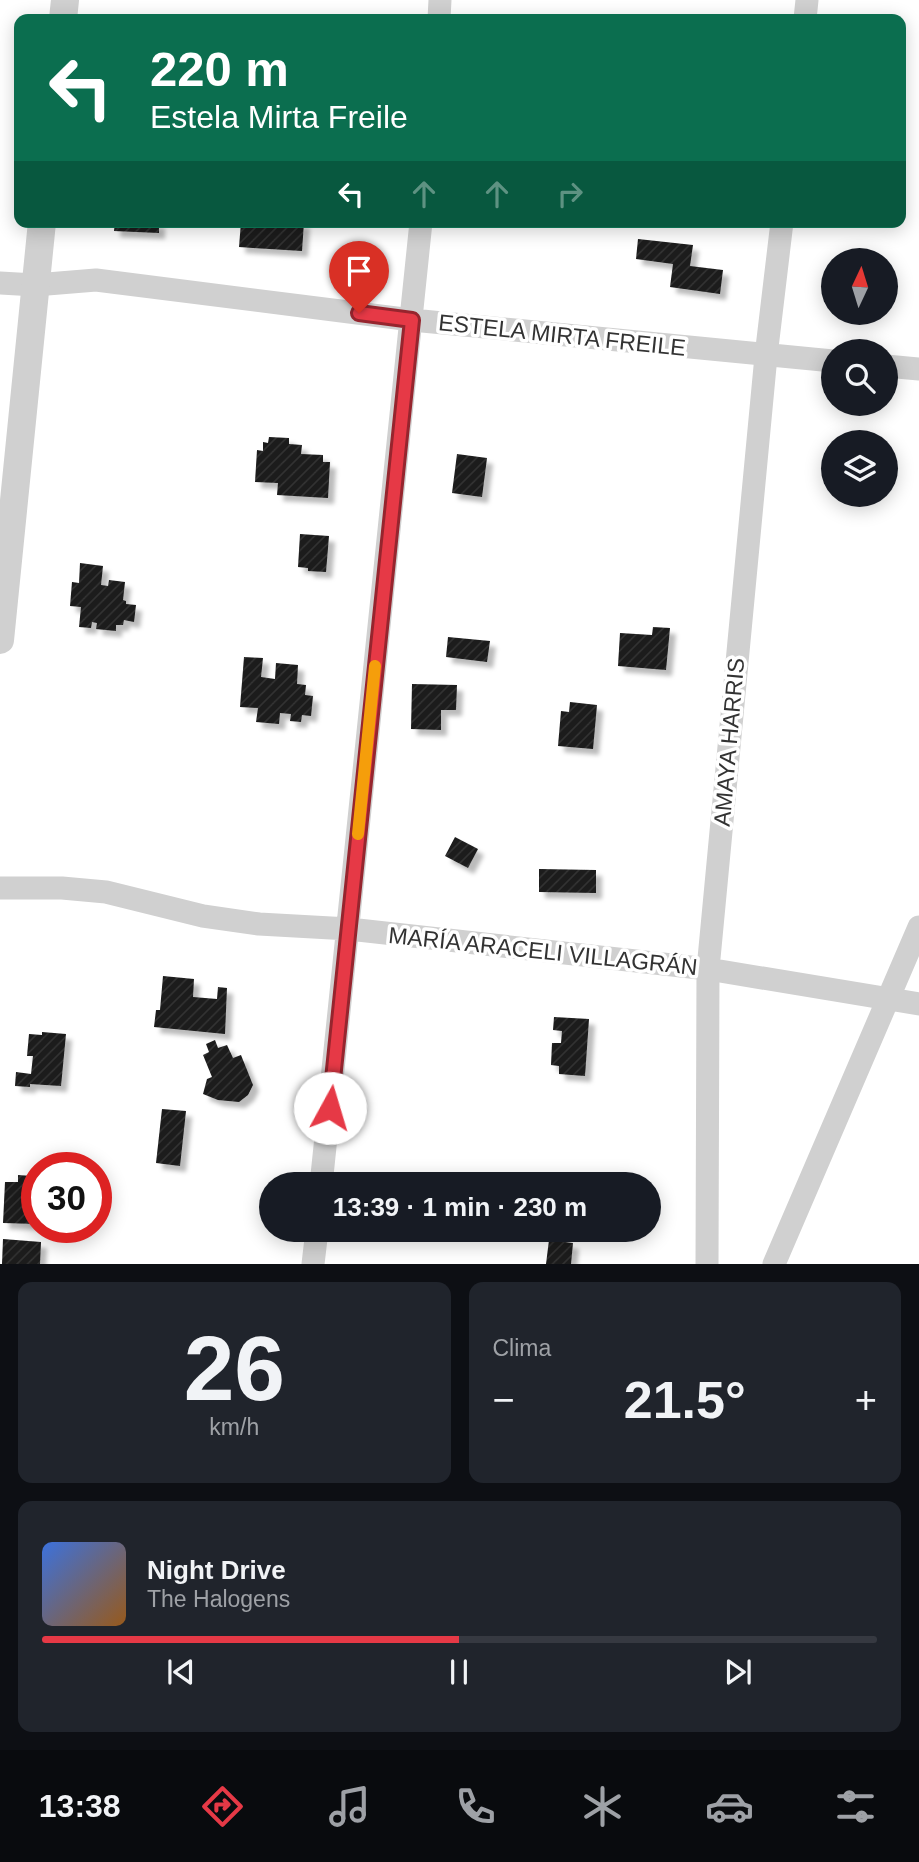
<!DOCTYPE html>
<html lang="es">
<meta charset="utf-8">
<style>
:root{--surface:#171b24;--page:#20242c;--text:#f1f3f6;--muted:#9ea1a6;--line:#363941;--accent:#e63946}
body{margin:0;font-family:Helvetica,sans-serif;background:var(--page);color:var(--text);height:100vh;display:flex;flex-direction:column;font-size:26px;white-space:nowrap}
*{box-sizing:border-box;margin:0}
p{font-size:23px;color:var(--muted)}
.icon{flex:none;width:38px;height:38px;fill:none;stroke:currentColor;stroke-width:2;stroke-linecap:round;stroke-linejoin:round}
.map{position:relative;height:1264px;overflow:hidden}
.details{display:flex;flex-direction:column;gap:18px;padding:18px;background:#0d0f14;flex:1}
.details>*{flex:none}
.top-card{position:absolute;left:14px;top:14px;width:892px;height:214px;border-radius:14px;box-shadow:0 4px 18px #0003;background:#0b6e4f;color:#fff;overflow:hidden}
.needle{width:46px;rotate:4deg}
.tools{position:absolute;left:821px;top:248px;display:grid;gap:14px}
.tools a{display:grid;place-items:center;width:77px;height:77px;border-radius:50%;background:var(--surface);box-shadow:0 4px 18px #0003;font-size:35px}
.speed{position:absolute;left:21px;top:1152px;display:flex;gap:14px;font-size:35px;font-weight:700;text-align:center}
.speed>*{display:grid;place-content:center;width:91px;height:91px;border-radius:50%;background:var(--surface);box-shadow:0 4px 18px #0003;line-height:1}
.speed .limit{border:10px solid #d22;background:#fff;color:#111}
.pin{position:absolute;display:grid;place-items:center;width:60px;height:60px;color:#fff;margin:-72px -30px;border-radius:50% 50% 50% 0;rotate:-45deg;box-shadow:0 0 7px #0007}
.pin .icon{rotate:45deg}
.me{position:absolute;width:77px;margin:-38px;rotate:6deg;stroke-linejoin:round;filter:drop-shadow(0 0 5px #0008)}
.turn{display:flex;align-items:center;gap:24px;height:147px;padding:0 21px;font-size:32px}
.turn .icon{width:91px;height:91px;stroke-width:2.5}
.turn b{display:block;font-size:49px;line-height:60px}
.lanes{display:flex;align-items:center;height:66px;padding:0 21px;background:#0003;justify-content:center;gap:35px;direction:ltr}
.lanes .off{opacity:.35}
.big{font-size:52px;font-weight:700;line-height:1.1}
.details .tile{flex:1;display:flex;flex-direction:column;justify-content:center;gap:10px;min-width:0;padding:0 24px;border-radius:14px;background:var(--page)}
.details .dial{align-items:center;gap:0}
.dial b{font-size:91px;line-height:1}
.song{display:flex;align-items:center;gap:21px}
.cover{width:84px;height:84px;border-radius:10px;background:linear-gradient(135deg,hsl(220 70% 55%),hsl(30 70% 35%))}
.played{height:7px;border-radius:4px;background:linear-gradient(90deg,var(--accent) 50%,var(--line) 50%)}
.keys{display:flex;justify-content:space-around;direction:ltr}
.heat{display:flex;justify-content:space-between;align-items:center;font-size:38px;direction:ltr}
.details .tiles{flex:1;display:grid;gap:18px;grid-template-columns:1fr 1fr}
.tile:last-child{grid-column:span 2}
.trip{position:absolute;left:259px;top:1172px;width:402px;height:70px;border-radius:35px;background:var(--surface);box-shadow:0 4px 18px #0003;font-weight:700;line-height:70px;text-align:center}
.menu{display:flex;height:112px;justify-content:space-around;align-items:center;background:#090b0e;color:var(--muted)}
.menu .icon{width:49px;height:49px}
.menu .active{color:var(--accent)}
.menu b{font-size:32px;color:var(--text)}
.map>svg:first-child{display:block}
.building{fill:url(#building-hatch);filter:url(#shadow)}
.lines{fill:none;stroke-linecap:round;stroke-linejoin:round}
.minor{stroke:#d0d0d0;stroke-width:23}
.tertiary{stroke:#d0d0d0;stroke-width:28}
.route-casing{stroke:#96252e;stroke-width:18}
.route{stroke:#e63946;stroke-width:12}
.slow{stroke:#f59e0b;stroke-width:12}
.labels{text-anchor:middle;dominant-baseline:central;stroke-width:7;stroke-linejoin:round;paint-order:stroke}
.street-label{font-size:23px;fill:#333;stroke:#fff}
</style>
<div class="map">
<svg width="919" height="1264" viewBox="0 0 919 1264">
<defs>
<pattern id="building-hatch" width="6" height="6" patternUnits="userSpaceOnUse" patternTransform="scale(1.75)"><rect width="6" height="6" fill="#1a1a1a"/><path d="M-1 1l2-2M0 6l6-6M5 7l2-2" fill="none" stroke="#333"/></pattern>
<filter id="shadow"><feDropShadow dx="6" dy="6" stdDeviation="2" flood-color="#0004"/></filter>
</defs>
<rect width="100%" height="100%" fill="#fff"/>
<path class="building" d="M115,222H159V233L114,231Z
M241,222H304L302,251L239,247Z
M638,239L693,245L690,266L723,270L720,294L670,287L673,264L636,259Z
M269,437L289,438V444L302,445L301,454L323,455V462H330L328,498L277,495L278,483L255,482L257,450L263,451V442L268,443Z
M457,454L487,458L482,497L452,493Z
M300,534L329,536L326,572L308,571V568L298,567Z
M80,563L103,566L101,585L108,586L109,580L125,582L123,600L126,601V604L136,605L134,622L124,620L123,625H116V631L96,629L97,623L92,622L91,628L79,627L81,607L70,606L72,582L79,583Z
M653,627L670,628L666,670L618,666L620,633L652,635Z
M448,637L490,641L487,662L446,657Z
M244,657L263,658L261,677L275,679L276,663L298,665L297,684L306,685L305,695L313,696L311,716L302,715L301,722L290,721L291,714L280,713L279,724L256,722L258,708L240,707Z
M412,684L457,685L456,710H441V730L411,729Z
M570,702L597,705L593,749L558,746L561,711L569,712Z
M455,837L478,849L468,868L445,856Z
M539,869L596,870V893L539,892Z
M163,976L194,979L193,997L217,999L218,987L227,988L225,1034L154,1027L156,1010H160Z
M554,1017L589,1019L585,1076L559,1074V1066L551,1065L552,1043H561L562,1031L553,1030Z
M42,1032L66,1034L61,1086L30,1084V1087L15,1086L16,1072L31,1074L33,1056H27L29,1034L42,1035Z
M215,1040L218,1048L227,1045L233,1058L241,1055L253,1085L248,1095L239,1102L218,1100L203,1094L207,1079L212,1077L203,1055L209,1052L206,1044Z
M162,1109L186,1111L180,1166L156,1163Z
M18,1175L32,1176V1183H37V1224L3,1223L5,1182H18Z
M3,1239L41,1242L40,1264H2Z
M549,1240L573,1243L571,1264H546Z"/>
<g class="lines">
<path class="minor" d="M439,19L440,0
M805,19L807,0
M0,283L35,285L96,280L412,320L833,361
M886,366L919,369
M0,888H62L106,892L203,916L259,924L349,929L708,969L919,1004
M321,1185L421,222
M313,1264L317,1230
M707,1264L708,969L766,356L782,222
M774,1264L919,927"/>
<path class="tertiary" d="M63,19L65,0
M0,640L42,222"/>
</g>
<g class="lines">
<defs>
<path id="route" d="M330,1108L412,320L359,313"/>
</defs>
<use href="#route" class="route-casing"/>
<use href="#route" class="route"/>
<path class="slow" d="M358,834L375,666"/>
</g>
<g class="labels">
<g class="street-label">
<text transform="translate(562 335) rotate(6)">ESTELA MIRTA FREILE</text>
<text transform="translate(729 742) rotate(-85)">AMAYA HARRIS</text>
<text transform="translate(543 951) rotate(6)">MARÍA ARACELI VILLAGRÁN</text>
</g>
</g>
</svg>
<div class="tools">
<a><svg class="needle" viewBox="-14 -14 28 28"><path d="M0-13l5 13h-10z" fill="#e53935"/><path d="M0 13l5-13h-10z" fill="#9ea1a6"/></svg></a>
<a><svg class="icon" aria-label="search" viewBox="0 0 24 24"><circle cx="10" cy="10" r="6"/><path d="M15 15l6 6"/></svg></a>
<a><svg class="icon" aria-label="layers" viewBox="0 0 24 24"><path d="M12 4l9 5-9 5-9-5zM3 14l9 5 9-5"/></svg></a>
</div>
<div class="speed"><div class="limit">30</div></div>
<div class="pin" style="left:359px;top:313px;background:#d93025"><svg class="icon" aria-label="arrive" viewBox="0 0 24 24"><path d="M6 21V4h12l-3 4 3 4H6"/></svg></div>
<svg class="me" style="left:330px;top:1108px" viewBox="-20 -20 40 40"><circle r="19" fill="#fff"/><path d="M0-13L10 11 0 6-10 11z" fill="#e63946"/></svg>
<div class="trip">13:39 · 1 min · 230 m</div>
<div class="top-card">
<div class="turn"><svg class="icon" aria-label="left" viewBox="0 0 24 24"><path d="M17 20v-9H6M10 6l-5 5 5 5"/></svg><div><b>220 m</b>Estela Mirta Freile</div></div>
<div class="lanes"><svg class="icon" aria-label="left" viewBox="0 0 24 24"><path d="M17 20v-9H6M10 6l-5 5 5 5"/></svg><svg class="icon off" aria-label="ahead" viewBox="0 0 24 24"><path d="M12 20V5M6 11l6-6 6 6"/></svg><svg class="icon off" aria-label="ahead" viewBox="0 0 24 24"><path d="M12 20V5M6 11l6-6 6 6"/></svg><svg class="icon off" aria-label="right" viewBox="0 0 24 24"><path d="M7 20v-9h11M14 6l5 5-5 5"/></svg></div>
</div>
</div>
<section class="details">
<div class="tiles">
<div class="tile dial"><b>26</b><p>km/h</p></div>
<div class="tile"><p>Clima</p>
<div class="heat"><a>−</a><b class="big">21.5°</b><a>+</a></div>
</div>
<div class="tile">
<div class="song"><i class="cover"></i><div><b>Night Drive</b><p>The Halogens</p></div></div>
<div class="played"></div>
<div class="keys"><svg class="icon" aria-label="previous" viewBox="0 0 24 24"><path d="M18 5L8 12l10 7zM5 5v14"/></svg><svg class="icon" aria-label="pause" viewBox="0 0 24 24"><path d="M8 5v14M16 5v14"/></svg><svg class="icon" aria-label="next" viewBox="0 0 24 24"><path d="M6 5l10 7-10 7zM19 5v14"/></svg></div>
</div>
</div>
</section>
<nav class="menu">
<b>13:38</b>
<svg class="icon active" aria-label="directions" viewBox="0 0 24 24"><path d="M12 3l9 9-9 9-9-9zM9 14v-3h6M13 9l2 2-2 2"/></svg>
<svg class="icon" aria-label="music" viewBox="0 0 24 24"><path d="M9 18V5l10-2v13"/><circle cx="6" cy="18" r="3"/><circle cx="16" cy="16" r="3"/></svg>
<svg class="icon" aria-label="phone" viewBox="0 0 24 24"><path d="M5 4h4l2 5-3 2q2 4 5 5l2-3 5 2v4C11 20 4 13 5 4z"/></svg>
<svg class="icon" aria-label="climate" viewBox="0 0 24 24"><path d="M12 3v18M4 7l16 10M4 17L20 7"/></svg>
<svg class="icon" aria-label="car" viewBox="0 0 24 24"><path d="M5 17H2v-5l4-1 3-4h7l3 4 3 1v5h-3M9 17h6M6 11h13"/><circle cx="7" cy="17" r="2"/><circle cx="17" cy="17" r="2"/></svg>
<svg class="icon" aria-label="filters" viewBox="0 0 24 24"><path d="M4 7h16M4 17h16"/><circle cx="9" cy="7" r="2"/><circle cx="15" cy="17" r="2"/></svg>
</nav>
